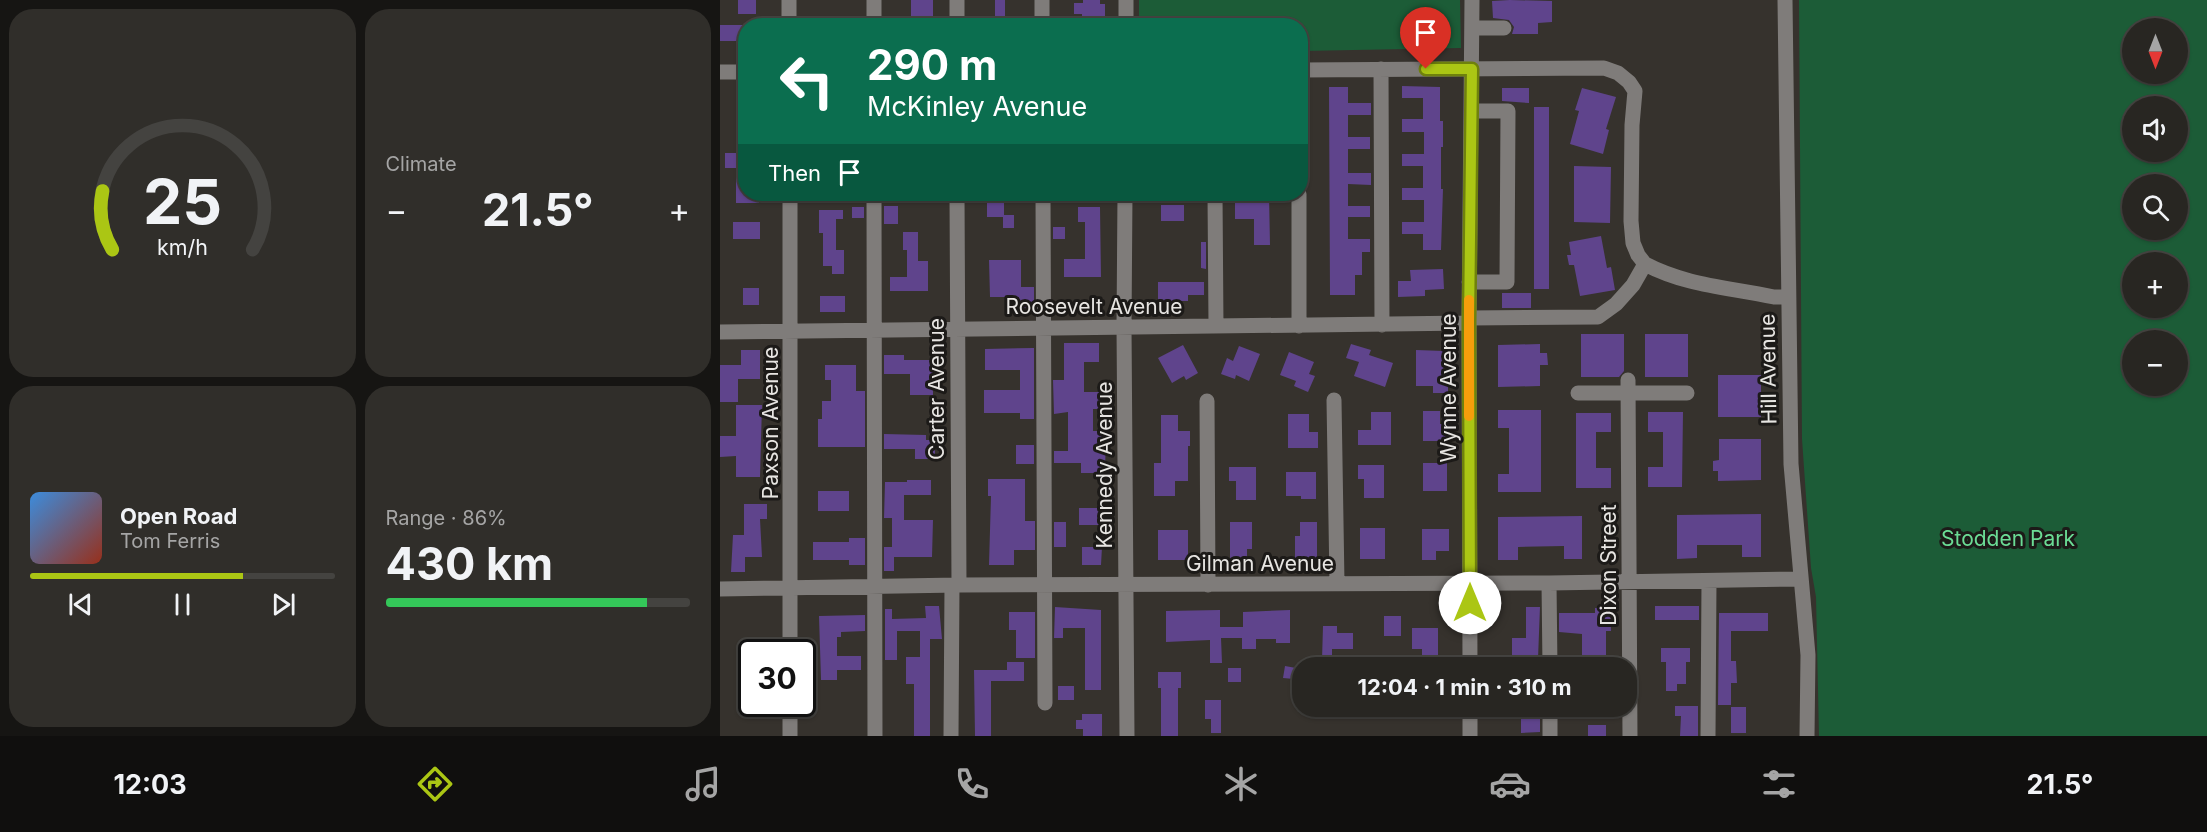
<!DOCTYPE html>
<meta charset="utf-8">
<style>
:root{--surface:#282622;--page:#302e2a;--text:#f1f3f6;--muted:#a5a5a5;--line:#444340;--accent:#abc614}
body{margin:0;font-family:Inter,sans-serif;background:var(--page);color:var(--text);height:100vh;display:flex;flex-direction:column;font-size:22px;white-space:nowrap}
*{box-sizing:border-box;margin:0}
p{font-size:20px;color:var(--muted)}
.icon{flex:none;width:33px;height:33px;fill:none;stroke:currentColor;stroke-width:2;stroke-linecap:round;stroke-linejoin:round}
.map{position:relative;flex:1;overflow:hidden}
.details{display:flex;flex-direction:column;gap:9px;padding:9px;background:#161513;width:720px}
.details>*{flex:none}
.hud{position:absolute;left:18px;top:18px;width:570px;height:183px;border-radius:24px;box-shadow:0 2px 4px #0004,0 0 0 2px var(--line);background:#0b6e4f;color:#fff;overflow:hidden}
.needle{width:39px;rotate:180deg}
.tools{position:absolute;left:1402px;top:18px;display:grid;gap:12px}
.tools a{display:grid;place-items:center;width:66px;height:66px;border-radius:50%;background:var(--surface);box-shadow:0 2px 4px #0004,0 0 0 2px var(--line);font-size:30px}
.speed{position:absolute;left:18px;top:639px;display:flex;gap:12px;font-size:30px;font-weight:700;text-align:center}
.speed>*{display:grid;place-content:center;width:78px;height:78px;border-radius:50%;background:var(--surface);box-shadow:0 2px 4px #0004,0 0 0 2px var(--line);line-height:1}
.speed .limit{border:3px solid #111;border-radius:9px;background:#fff;color:#111}
.pin{position:absolute;display:grid;place-items:center;width:51px;height:51px;color:#fff;margin:-62px -26px;border-radius:50% 50% 50% 0;rotate:-45deg;box-shadow:0 0 6px #0007}
.pin .icon{rotate:45deg}
.me{position:absolute;width:66px;margin:-33px;rotate:0deg;stroke-linejoin:round;filter:drop-shadow(0 0 4px #0008)}
.turn{display:flex;align-items:center;gap:21px;height:126px;padding:0 30px;font-size:27px}
.turn .icon{width:78px;height:78px;stroke-width:2.5}
.turn b{display:block;font-size:42px;line-height:51px}
.then{display:flex;align-items:center;height:57px;padding:0 30px;background:#0003;gap:12px;font-size:22px}
.big{font-size:45px;font-weight:700;line-height:1.1}
.details .tile{flex:1;display:flex;flex-direction:column;justify-content:center;gap:9px;min-width:0;padding:0 21px;border-radius:24px;background:var(--page)}
.details .dial{align-items:center;gap:0}
.dial svg{height:156px;overflow:visible;fill:none;stroke:var(--line);stroke-width:7;stroke-linecap:round;text-anchor:middle}
.dial text{fill:var(--text);stroke:none}
.song{display:flex;align-items:center;gap:18px}
.cover{width:72px;height:72px;border-radius:9px;background:linear-gradient(135deg,hsl(210 70% 55%),hsl(10 70% 35%))}
.played{height:6px;border-radius:3px;background:linear-gradient(90deg,var(--accent) 70%,var(--line) 70%)}
.keys{display:flex;justify-content:space-around;direction:ltr}
.heat{display:flex;justify-content:space-between;align-items:center;font-size:33px;direction:ltr}
.charge{height:9px;border-radius:4px;background:linear-gradient(90deg,#34c759 86%,var(--line) 0)}
.details .tiles{flex:1;display:grid;gap:9px;grid-template-columns:repeat(2,1fr)}
.trip{position:absolute;left:572px;top:657px;width:345px;height:60px;border-radius:24px;background:var(--surface);box-shadow:0 2px 4px #0004,0 0 0 2px var(--line);font-weight:700;line-height:60px;text-align:center}
.tabs{display:flex;height:96px;justify-content:space-around;align-items:center;background:#100f0e;color:var(--muted)}
.tabs .icon{width:42px;height:42px}
.tabs .active{color:var(--accent)}
.tabs b{font-size:27px;color:var(--text)}
main{display:flex;flex:1;min-height:0}
.map>svg:first-child{display:block}
.green{fill:#1c5c37;fill-rule:evenodd}
.building{fill:#5f448c}
.lines{fill:none;stroke-linecap:round;stroke-linejoin:round}
.minor{stroke:#7f7c7a;stroke-width:15}
.route-casing{stroke:#6f810d;stroke-width:15}
.route{stroke:#abc614;stroke-width:10}
.slow{stroke:#f59e0b;stroke-width:10}
.labels{text-anchor:middle;dominant-baseline:central;stroke-width:6;stroke-linejoin:round;paint-order:stroke}
.street-label{font-size:21px;fill:#e7e5e2;stroke:#1c1a18}
.park-label{font-size:21px;fill:#6bdc95;stroke:#1c1a18}
</style>
<main>
<section class="details">
<div class="tiles">
<div class="tile dial"><svg viewBox="0 0 100 80">
<path d="M14 69A42 42 0 1 1 86 69"/>
<path d="M14 69A42 42 0 0 1 9 39" stroke="#abc614"/>
<text x="50" y="56" font-size="32" font-weight="700">25</text>
<text x="50" y="72" font-size="11">km/h</text>
</svg></div>
<div class="tile"><p>Climate</p>
<div class="heat"><a>−</a><b class="big">21.5°</b><a>+</a></div>
</div>
<div class="tile">
<div class="song"><i class="cover"></i><div><b>Open Road</b><p>Tom Ferris</p></div></div>
<div class="played"></div>
<div class="keys"><svg class="icon" aria-label="previous" viewBox="0 0 24 24"><path d="M18 5L8 12l10 7zM5 5v14"/></svg><svg class="icon" aria-label="pause" viewBox="0 0 24 24"><path d="M8 5v14M16 5v14"/></svg><svg class="icon" aria-label="next" viewBox="0 0 24 24"><path d="M6 5l10 7-10 7zM19 5v14"/></svg></div>
</div>
<div class="tile"><p>Range · 86%</p><b class="big">430 km</b><div class="charge"></div></div>
</div>
</section>
<div class="map">
<svg width="1487" height="736" viewBox="0 0 1487 736">
<rect width="100%" height="100%" fill="#36322d"/>
<path class="green" d="M419,0H740L741,48L581,51L580,26L419,25Z
M1079,0H1487V736H1099L1096,597L1091,568L1082,439ZM1413,28H1458V74H1413ZM1413,106H1458V152H1413ZM1413,184H1458V230H1413ZM1413,262H1458V308H1413ZM1413,340H1458V386H1413Z"/>
<path class="building" d="M18,0H36V14H18Z
M191,0H213V26H191Z
M275,0H285V26H275Z
M363,0H380V4H385V22H362V14H354V3H363Z
M790,0L832,1V22L818,23V34H792L794,27L789,20L773,18L772,1Z
M0,25H26V41H0Z
M682,86L720,87V121H723V147H721V189H723L721,250H703V234H682V222H704V200H682V188H703V166H682V154H704V132H682V119H703V98H682Z
M609,87H628V103H651V115H628V137H650V149H628V173H651V185L628,184V206H650V217H628V239H650V252H642V275H635V295H610Z
M782,88H809V103L782,101Z
M862,88L896,97L886,129L889,130L883,154L850,144L859,111L855,110Z
M16,106H26V122H16Z
M814,107H829V289H814Z
M5,153H26V194H39V203H16V168H5Z
M854,166L891,167L890,223L854,222Z
M267,194H284V215H294V228H283V217H267Z
M515,194H549L550,245H534V219H515Z
M441,205H464V221H441Z
M164,206H178V224H164Z
M132,207H144V218H132Z
M358,207H380L381,277H344V259H365V222H358Z
M99,210H123V219H116V250H124V274H112V266H103V233H99Z
M13,222H40V239H13Z
M333,227H345V239H333Z
M183,232H198V261H208V291H170V277H187V250H183Z
M881,236L887,268L891,267L895,290L860,296L854,265H849L847,255H851L849,242Z
M481,242H486V269L481,268Z
M269,260H301V287H314V308H299V297H270Z
M723,269L724,289L705,290V296L678,297V281H691L690,270Z
M438,282H484V295H468V301H438Z
M23,288H39V305H23Z
M782,293H811V308H782Z
M100,296H125V312H100Z
M861,334H904V371L899,377H861Z
M925,334H968V377H925Z
M344,343H379V362H364V392H380V409H373V431H386L385,473H361V463H334V451H348V412L334,414L333,380H344Z
M631,344L651,350L649,355L673,363L665,387L634,376L639,362L626,358Z
M820,344V353H827L828,365H820V386L778,387V345Z
M463,345L478,373L466,380L464,376L452,383L438,358Z
M519,346L540,354L529,381L516,375L515,379L501,374L507,358L513,361Z
M314,348V419H300V413H264V390H300V370H265V349Z
M21,350H40V379H18V402H0V365H21Z
M696,350L724,351L723,377H728V393H713V386H696Z
M569,352L594,362L589,374L595,376L588,392L574,386L576,381L560,375Z
M164,355H184V360H213V395H190V374H164Z
M105,365H136V391H145V447H98V419H102V401H111V380H105Z
M998,375H1041V417H998Z
M16,405H42L40,477H16V456L0,457V436H16Z
M778,410H821V492H778V474H789V428H778Z
M703,411H720V424H727V441H703Z
M651,412H671V445H638V430H651Z
M928,412H963L962,487H928V467H943V432H928Z
M856,413H891V432H876V468H891V488H856Z
M568,414H589V432H598V448H568Z
M441,415H458V431H470V446H468V481H455V496H434V463H441Z
M164,434L206,435V440H215V459H195V449H164Z
M999,439H1041V480L998,481V471H993V461L999,460Z
M296,445H314V464H296Z
M703,463H727V491H703Z
M638,465H664V498H644V479H638Z
M509,467H536V500H516V481H509Z
M566,472H596V499H581V496H566Z
M268,479H305V521H315V550H294V565H269L271,496H268Z
M187,480H211V495H184V520H213L212,557H174V571H164V547H172V518H164L165,482H187Z
M98,491H129V511H98Z
M24,504H47V519H40L42,557H25V572H11L13,535H24Z
M359,508H387V525H359Z
M1041,514V557H1022V545H977V558L957,559V515Z
M862,516V559H844V546L798,547V560H778V517Z
M334,522H346V547H334Z
M510,522H532V549H527V563H510Z
M580,522H597V561H575V536H580Z
M640,528H665V559H640Z
M702,529H729V551H716V560H702Z
M438,530H468V560H438Z
M129,538H145V565H129V560H93V542H129Z
M362,547H382L381,565H362Z
M205,606H219L222,639H210V736H194V684H186V657H200V631H177V660H165V609H172V619L206,618Z
M935,606H979V620H935Z
M335,607L381,610V690H365V628H343V638H334Z
M806,607H820L818,659H792V638H806Z
M890,607L891,631H886V665H862V634L839,632V613H875V608Z
M500,610V627H523V612L570,610V643H556V639H536V649H522V638H501L502,663H490V640L446,642V611Z
M289,612H315V658H296V630H289Z
M999,613H1048V631H1011V661H1016L1017,683H1011V705H998Z
M145,615V631L121,632V637H117V656H141V670H117V680H101L99,616Z
M664,616H681V636H664Z
M603,626H617V633H633V649H612V661L602,660Z
M692,628H718V668H702V649H692Z
M941,648H970V662H966V684H957V691H946V662H941Z
M287,662H304V681H271V736H255L254,670H287Z
M565,666L576,668L574,679L563,678Z
M508,668H521V682H508Z
M438,672H461V688H458V736H441V688H438Z
M338,686H354V700H338Z
M485,700H501V733H491V719H485Z
M955,706H978V736H960L961,716H955Z
M1011,707H1026V733H1011Z
M362,714H382V736H363V729H356V720H362Z
M801,714H820V732L801,733Z
M868,725H886V736H868Z"/>
<g class="lines">
<path class="minor" d="M69,0V26
M154,0V26
M237,0V26
M322,0V26
M406,0V26
M1065,0L1071,464L1088,655L1087,736
M752,28H784
M661,69L662,325
M580,70L884,68L898,73L909,82L915,91L912,125L911,221L913,243L918,255L925,264L913,285L896,304L878,317L749,318
M0,72H26
M70,194V652
M154,194L155,736
M237,194L239,585
M323,194L325,703
M405,194L404,326L407,736
M495,194L496,326
M579,194V326
M925,264C967,286 1008,287 1054,297H1068
M749,282H787L788,111H752
M0,332L749,323
M908,380L910,736
M858,393H967
M614,400L617,583
M487,401L488,585
M829,583L830,668
M0,589L239,585L829,583L1080,579
M750,668L749,323L752,0
M750,706V736
M830,706V736
M70,736V704
M231,736L232,585
M988,736L989,581"/>
</g>
<g class="lines">
<defs>
<path id="route" d="M706,69H752L749,323L750,603"/>
</defs>
<use href="#route" class="route-casing"/>
<use href="#route" class="route"/>
<path class="slow" d="M749,300V416"/>
</g>
<g class="labels">
<g class="street-label">
<text x="374" y="306">Roosevelt Avenue</text>
<text transform="translate(1048 369) rotate(-91)">Hill Avenue</text>
<text transform="translate(728 388) rotate(-90)">Wynne Avenue</text>
<text transform="translate(216 389) rotate(-90)">Carter Avenue</text>
<text transform="translate(50 423) rotate(-90)">Paxson Avenue</text>
<text transform="translate(384 465) rotate(-90)">Kennedy Avenue</text>
<text x="540" y="563">Gilman Avenue</text>
<text transform="translate(888 565) rotate(-90)">Dixon Street</text>
</g>
<g class="park-label">
<text x="1288" y="538">Stodden Park</text>
</g>
</g>
</svg>
<div class="tools">
<a><svg class="needle" viewBox="-14 -14 28 28"><path d="M0-13l5 13h-10z" fill="#e53935"/><path d="M0 13l5-13h-10z" fill="#a5a5a5"/></svg></a>
<a><svg class="icon" aria-label="sound" viewBox="0 0 24 24"><path d="M4 9h4l5-4v14l-5-4H4zM17 9q2 3 0 6"/></svg></a>
<a><svg class="icon" aria-label="search" viewBox="0 0 24 24"><circle cx="10" cy="10" r="6"/><path d="M15 15l6 6"/></svg></a>
<a>+</a>
<a>−</a>
</div>
<div class="speed"><div class="limit">30</div></div>
<div class="pin" style="left:706px;top:69px;background:#d93025"><svg class="icon" aria-label="arrive" viewBox="0 0 24 24"><path d="M6 21V4h12l-3 4 3 4H6"/></svg></div>
<svg class="me" style="left:750px;top:603px" viewBox="-20 -20 40 40"><circle r="19" fill="#fff"/><path d="M0-13L10 11 0 6-10 11z" fill="#abc614"/></svg>
<div class="trip">12:04 · 1 min · 310 m</div>
<div class="hud">
<div class="turn"><svg class="icon" aria-label="left" viewBox="0 0 24 24"><path d="M17 20v-9H6M10 6l-5 5 5 5"/></svg><div><b>290 m</b>McKinley Avenue</div></div>
<div class="then">Then<svg class="icon" aria-label="arrive" viewBox="0 0 24 24"><path d="M6 21V4h12l-3 4 3 4H6"/></svg></div>
</div>
</div>
</main>
<nav class="tabs">
<b>12:03</b>
<svg class="icon active" aria-label="directions" viewBox="0 0 24 24"><path d="M12 3l9 9-9 9-9-9zM9 14v-3h6M13 9l2 2-2 2"/></svg>
<svg class="icon" aria-label="music" viewBox="0 0 24 24"><path d="M9 18V5l10-2v13"/><circle cx="6" cy="18" r="3"/><circle cx="16" cy="16" r="3"/></svg>
<svg class="icon" aria-label="phone" viewBox="0 0 24 24"><path d="M5 4h4l2 5-3 2q2 4 5 5l2-3 5 2v4C11 20 4 13 5 4z"/></svg>
<svg class="icon" aria-label="climate" viewBox="0 0 24 24"><path d="M12 3v18M4 7l16 10M4 17L20 7"/></svg>
<svg class="icon" aria-label="car" viewBox="0 0 24 24"><path d="M5 17H2v-5l4-1 3-4h7l3 4 3 1v5h-3M9 17h6M6 11h13"/><circle cx="7" cy="17" r="2"/><circle cx="17" cy="17" r="2"/></svg>
<svg class="icon" aria-label="filters" viewBox="0 0 24 24"><path d="M4 7h16M4 17h16"/><circle cx="9" cy="7" r="2"/><circle cx="15" cy="17" r="2"/></svg>
<b>21.5°</b>
</nav>
